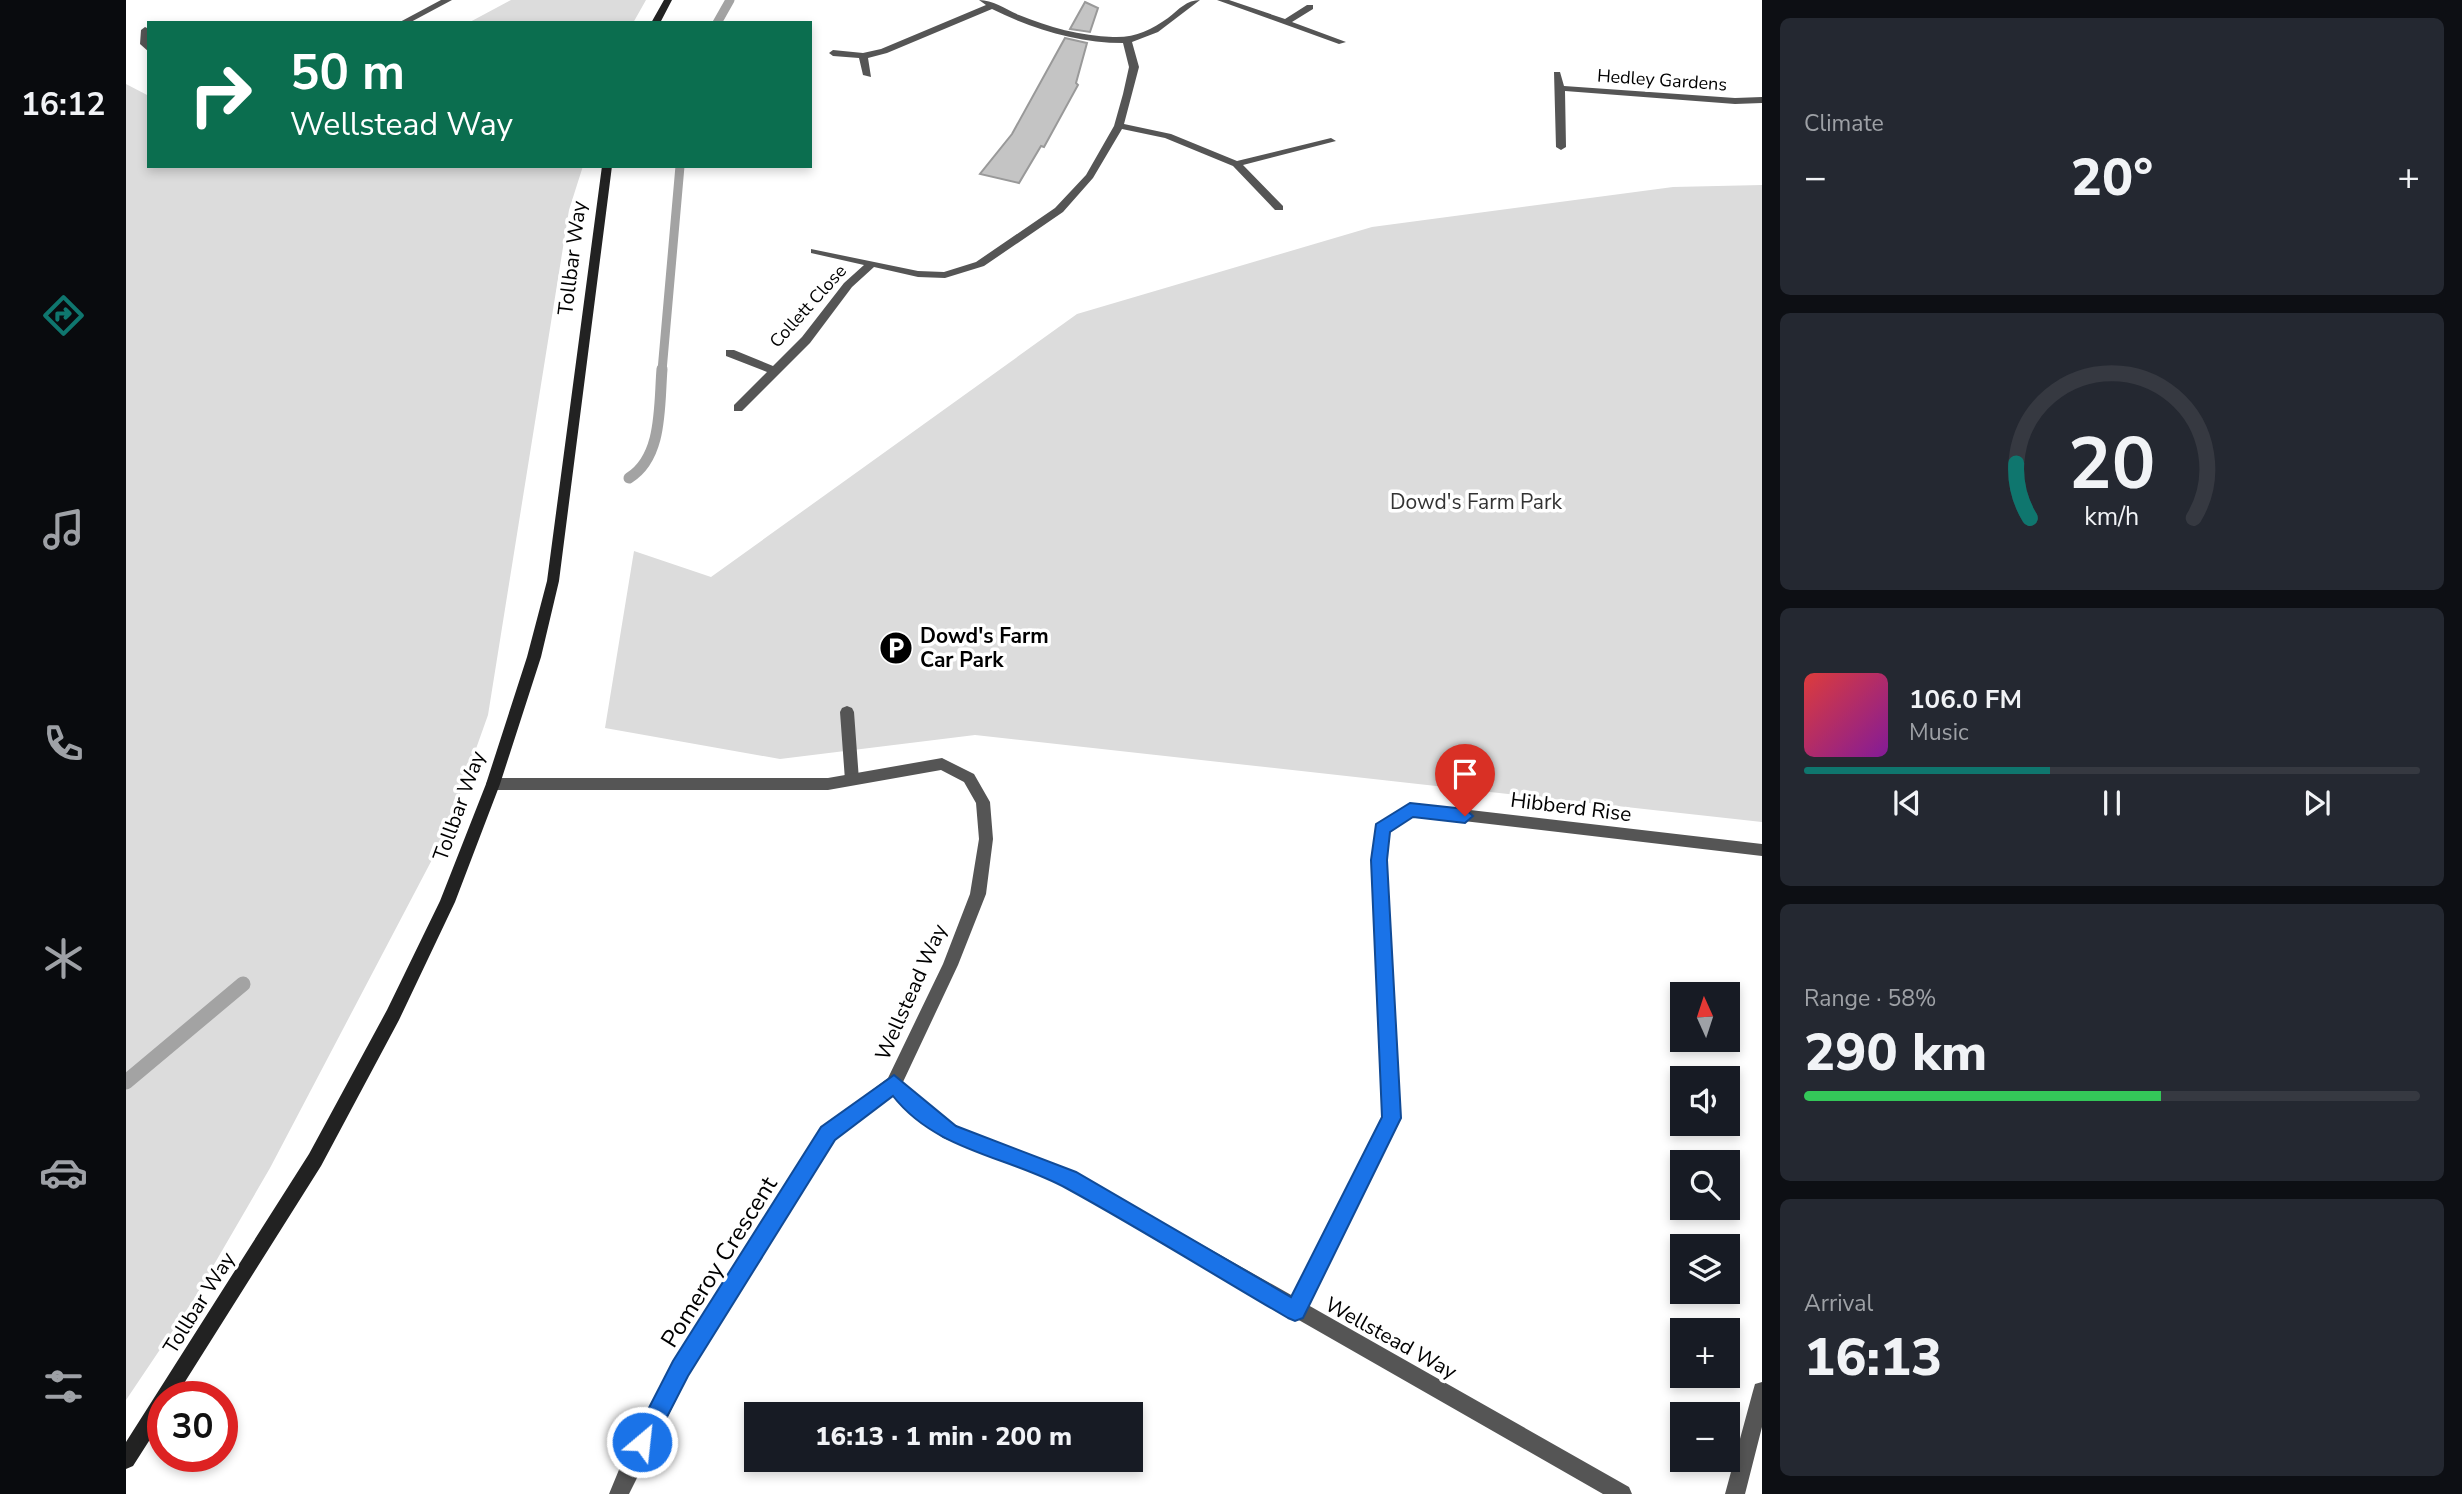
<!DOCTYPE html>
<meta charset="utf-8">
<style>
:root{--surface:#171b24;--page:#242831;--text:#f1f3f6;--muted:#9ea1a6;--line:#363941;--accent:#0f766e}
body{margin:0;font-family:"Nunito Sans",sans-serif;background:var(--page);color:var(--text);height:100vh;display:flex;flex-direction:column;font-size:26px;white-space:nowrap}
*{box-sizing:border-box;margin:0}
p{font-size:23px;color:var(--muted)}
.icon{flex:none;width:38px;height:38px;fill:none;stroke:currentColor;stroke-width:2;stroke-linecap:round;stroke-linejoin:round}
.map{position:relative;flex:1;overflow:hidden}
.side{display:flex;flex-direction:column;gap:18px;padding:18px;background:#0d0f14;width:700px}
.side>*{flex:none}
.guide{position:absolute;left:21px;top:21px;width:665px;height:147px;border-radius:0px;box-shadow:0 4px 10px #0003;background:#0b6e4f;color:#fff;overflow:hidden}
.needle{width:46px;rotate:357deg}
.buttons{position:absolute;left:1544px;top:982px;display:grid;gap:14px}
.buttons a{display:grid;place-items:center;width:70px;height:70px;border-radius:0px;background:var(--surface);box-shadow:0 4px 10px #0003;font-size:35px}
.speed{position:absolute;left:21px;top:1381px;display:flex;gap:14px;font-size:35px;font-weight:700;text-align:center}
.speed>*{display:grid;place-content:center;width:91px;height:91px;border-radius:50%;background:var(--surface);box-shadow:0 4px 10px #0003;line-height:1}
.speed .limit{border:10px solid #d22;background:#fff;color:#111}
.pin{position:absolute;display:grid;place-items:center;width:60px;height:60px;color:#fff;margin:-72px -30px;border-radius:50% 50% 50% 0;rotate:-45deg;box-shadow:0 0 7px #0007}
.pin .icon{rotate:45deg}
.me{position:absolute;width:77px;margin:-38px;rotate:28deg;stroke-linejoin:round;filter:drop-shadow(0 0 5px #0008)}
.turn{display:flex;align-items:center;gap:24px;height:147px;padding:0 28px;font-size:32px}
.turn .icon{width:91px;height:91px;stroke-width:2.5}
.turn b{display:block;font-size:49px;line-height:60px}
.big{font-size:52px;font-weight:800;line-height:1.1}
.side .card{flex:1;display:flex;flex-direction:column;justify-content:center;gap:10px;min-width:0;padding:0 24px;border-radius:10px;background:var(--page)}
.side .dial{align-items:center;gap:0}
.dial svg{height:182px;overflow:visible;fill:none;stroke:var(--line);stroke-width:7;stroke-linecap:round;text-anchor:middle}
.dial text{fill:var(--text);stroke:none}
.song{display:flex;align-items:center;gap:21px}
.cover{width:84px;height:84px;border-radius:10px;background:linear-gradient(135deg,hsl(0 70% 55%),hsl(290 70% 35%))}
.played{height:7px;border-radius:4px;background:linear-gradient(90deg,var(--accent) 40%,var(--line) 40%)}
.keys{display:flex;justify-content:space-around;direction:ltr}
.heat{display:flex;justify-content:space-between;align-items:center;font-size:38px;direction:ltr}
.charge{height:10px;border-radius:5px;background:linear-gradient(90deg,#34c759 58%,var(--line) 0)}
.trip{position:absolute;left:618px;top:1402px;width:399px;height:70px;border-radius:0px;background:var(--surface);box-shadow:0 4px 10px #0003;font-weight:800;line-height:70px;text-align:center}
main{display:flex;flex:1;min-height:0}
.tab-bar{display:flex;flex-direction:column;width:126px;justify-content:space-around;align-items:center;background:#090b0e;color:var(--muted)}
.tab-bar .icon{width:49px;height:49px}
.tab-bar .active{color:var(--accent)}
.tab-bar b{font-size:32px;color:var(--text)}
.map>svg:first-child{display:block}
.green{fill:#dcdcdc}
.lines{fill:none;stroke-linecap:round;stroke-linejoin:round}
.stream-far2{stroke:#a3a3a3;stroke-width:9}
.stream-far1{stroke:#a3a3a3;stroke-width:11}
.stream{stroke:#a3a3a3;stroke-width:15}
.building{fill:#c4c4c4;stroke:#999;stroke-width:2}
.service{fill:#555;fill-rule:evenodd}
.minor{fill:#555;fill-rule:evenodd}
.secondary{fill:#222;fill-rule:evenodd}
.route{fill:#1a73e8;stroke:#114b97;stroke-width:2}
.labels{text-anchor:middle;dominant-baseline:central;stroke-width:7;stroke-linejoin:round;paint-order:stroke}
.far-street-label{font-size:18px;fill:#000;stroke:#fff}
.street-label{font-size:21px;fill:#000;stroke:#fff}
.park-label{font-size:21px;fill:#333;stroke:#fff}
.poi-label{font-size:21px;font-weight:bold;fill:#000;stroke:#fff;text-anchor:start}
.near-street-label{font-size:24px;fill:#000;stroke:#fff}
</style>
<main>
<nav class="tab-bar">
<b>16:12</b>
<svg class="icon active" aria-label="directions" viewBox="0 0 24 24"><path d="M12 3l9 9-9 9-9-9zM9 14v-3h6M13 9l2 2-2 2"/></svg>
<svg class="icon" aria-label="music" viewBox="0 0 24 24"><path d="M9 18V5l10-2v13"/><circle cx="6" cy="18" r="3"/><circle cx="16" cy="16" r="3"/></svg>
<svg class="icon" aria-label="phone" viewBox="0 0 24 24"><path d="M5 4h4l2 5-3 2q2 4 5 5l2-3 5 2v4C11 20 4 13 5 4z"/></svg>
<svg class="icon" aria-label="climate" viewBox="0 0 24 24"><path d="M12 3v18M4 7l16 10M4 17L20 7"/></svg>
<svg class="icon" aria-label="car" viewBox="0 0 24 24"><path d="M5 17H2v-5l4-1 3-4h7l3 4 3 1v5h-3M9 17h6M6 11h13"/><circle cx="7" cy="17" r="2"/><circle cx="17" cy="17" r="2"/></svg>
<svg class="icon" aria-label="filters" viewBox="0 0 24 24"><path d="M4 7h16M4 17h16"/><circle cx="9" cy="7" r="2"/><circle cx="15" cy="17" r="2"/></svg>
</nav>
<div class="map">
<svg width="1636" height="1494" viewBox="0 0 1636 1494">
<rect width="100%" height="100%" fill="#fff"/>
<path class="green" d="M385,0H520L507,23H342Z
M0,84L23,96V166H457L443,210L362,715L320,833L144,1168L68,1299L0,1400Z
M1636,185V822L849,735L654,759L479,728L508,551L585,577L951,314L1246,227L1547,187Z"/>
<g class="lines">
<path class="stream-far2" d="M591,23L604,0
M536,371L554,166"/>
<path class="stream-far1" d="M503,478C537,457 533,405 536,369"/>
<path class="stream" d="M0,1082L117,984"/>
</g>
<path class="building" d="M959,2L972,8L964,32L944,29Z
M939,38L961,43L950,83L952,85L918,147L915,146L893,183L854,174L886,134Z"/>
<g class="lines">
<path class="service" d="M315,0H326L283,23H272Z
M19,27L23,29V52L14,44L15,30Z
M721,706L726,708L728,712L733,780L731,784H721L719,780L714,712L716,708Z"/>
<path class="minor" d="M853,0C867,0 879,9 893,15C922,27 955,36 987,37C1009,38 1025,30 1042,18C1053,9 1061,0 1074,0L1032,32L1006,42L1013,67L998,124L1045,134L1111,161L1205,138L1210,141L1117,165L1157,206V210H1149L1107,166L1039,138L996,129L967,178L937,212L858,266L819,278L792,277L748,267L726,287L684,343L616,411H608V405L641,372L600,356V350H608L647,366L676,337L718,283L738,265L685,253V249L792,271L818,272L850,262L929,208L960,175L988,126L997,94L1003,67L997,43C953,43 906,29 866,9L761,53L742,58L745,77L737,75L733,58L707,56L703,53L707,50L737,53L755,49L860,5Z
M1091,0H1103L1159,19L1181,5H1187V9L1166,22L1220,42L1213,44Z
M1428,72H1434L1438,86L1609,98L1636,97V103L1609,104L1439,91L1440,147L1435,150L1430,147Z
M816,758L848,774L864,802L867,839L860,894L832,965L777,1082L789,1096L829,1126L949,1173L1167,1296L1257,1117L1246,860L1251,825L1284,803L1636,844V856L1286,815L1263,832L1260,860L1273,1118L1182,1305L1503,1487L1506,1494H1477L1171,1319L1163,1317L1161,1313L938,1185L817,1138L777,1108L767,1095L708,1140L562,1376L503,1494H483L497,1460L548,1362L696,1128L762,1078L817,964L844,894L853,839L850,803L838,782L815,770L702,790H367L362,788L360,784L362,780L367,778H702Z
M1636,1382V1427L1619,1494H1599L1627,1391L1629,1384Z"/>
<path class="secondary" d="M538,0H546L534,23H525Z
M476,166H486L433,581L415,657L374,784L329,902L273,1020L195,1166L50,1396H37V1419L7,1466L0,1469V1442L183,1154L261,1010L314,901L360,784L401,657L421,581Z"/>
</g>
<path class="route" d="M1284,803L1339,809L1347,816L1339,823L1287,817L1264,832L1261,860L1275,1118L1177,1318L1169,1321L1162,1318C1088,1275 1015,1229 940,1188C881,1156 810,1151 767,1096L709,1140L562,1376L524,1450L516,1453L509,1450L506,1442L509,1435L547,1361L695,1127L768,1075L830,1126L950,1172L1165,1297L1256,1117L1245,860L1250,824Z"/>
<defs>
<symbol id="parking-disc" viewBox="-11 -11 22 22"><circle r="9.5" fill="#000" stroke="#fff"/><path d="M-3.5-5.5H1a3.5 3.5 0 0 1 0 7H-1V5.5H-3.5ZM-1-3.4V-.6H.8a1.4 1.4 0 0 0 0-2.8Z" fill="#fff"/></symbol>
</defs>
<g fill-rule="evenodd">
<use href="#parking-disc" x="751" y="629" width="38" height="38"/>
</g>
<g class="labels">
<g class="far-street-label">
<text transform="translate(1536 80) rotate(4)">Hedley Gardens</text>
<text transform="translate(682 306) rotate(-48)">Collett Close</text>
</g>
<g class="street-label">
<text transform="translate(446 258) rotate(-83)">Tollbar Way</text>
<text transform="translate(333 806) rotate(-70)">Tollbar Way</text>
<text transform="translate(1445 807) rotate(7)">Hibberd Rise</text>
<text transform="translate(785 992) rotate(-66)">Wellstead Way</text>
<text transform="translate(73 1303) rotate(-58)">Tollbar Way</text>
<text transform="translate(1265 1338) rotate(29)">Wellstead Way</text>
</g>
<g class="park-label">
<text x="1350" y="502">Dowd's Farm Park</text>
</g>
<g class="poi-label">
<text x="794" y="636">Dowd's Farm<tspan x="794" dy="24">Car Park</tspan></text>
</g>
<g class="near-street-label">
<text transform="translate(593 1262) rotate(-58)">Pomeroy Crescent</text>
</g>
</g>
</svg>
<div class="buttons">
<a><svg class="needle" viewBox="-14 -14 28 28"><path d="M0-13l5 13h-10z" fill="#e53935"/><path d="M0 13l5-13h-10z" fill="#9ea1a6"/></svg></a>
<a><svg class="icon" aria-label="sound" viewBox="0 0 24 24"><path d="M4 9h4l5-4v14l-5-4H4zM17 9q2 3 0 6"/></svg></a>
<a><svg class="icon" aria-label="search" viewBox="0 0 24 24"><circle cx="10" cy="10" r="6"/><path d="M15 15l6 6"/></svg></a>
<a><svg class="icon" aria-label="layers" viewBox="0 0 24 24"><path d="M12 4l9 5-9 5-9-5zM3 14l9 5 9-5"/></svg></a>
<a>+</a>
<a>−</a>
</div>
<div class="speed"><div class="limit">30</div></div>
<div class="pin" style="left:1339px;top:816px;background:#d93025"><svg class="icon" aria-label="arrive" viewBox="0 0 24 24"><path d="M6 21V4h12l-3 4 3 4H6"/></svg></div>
<svg class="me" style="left:516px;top:1442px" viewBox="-20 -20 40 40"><circle r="17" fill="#1a73e8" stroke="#fff" stroke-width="3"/><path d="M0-11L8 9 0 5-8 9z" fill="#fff"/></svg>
<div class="trip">16:13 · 1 min · 200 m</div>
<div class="guide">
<div class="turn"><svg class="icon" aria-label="right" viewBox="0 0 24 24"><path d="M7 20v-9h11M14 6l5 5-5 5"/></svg><div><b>50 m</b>Wellstead Way</div></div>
</div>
</div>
<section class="side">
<div class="card"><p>Climate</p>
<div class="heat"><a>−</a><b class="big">20°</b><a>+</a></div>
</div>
<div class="card dial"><svg viewBox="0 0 100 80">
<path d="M14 69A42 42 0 1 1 86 69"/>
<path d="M14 69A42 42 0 0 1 8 45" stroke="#0f766e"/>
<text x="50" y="56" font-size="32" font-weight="700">20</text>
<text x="50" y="72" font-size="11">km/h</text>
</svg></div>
<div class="card">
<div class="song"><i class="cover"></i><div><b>106.0 FM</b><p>Music</p></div></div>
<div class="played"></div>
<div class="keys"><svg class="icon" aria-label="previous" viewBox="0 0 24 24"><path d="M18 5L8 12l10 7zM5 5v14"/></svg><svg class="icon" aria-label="pause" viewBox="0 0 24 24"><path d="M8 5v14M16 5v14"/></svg><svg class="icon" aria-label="next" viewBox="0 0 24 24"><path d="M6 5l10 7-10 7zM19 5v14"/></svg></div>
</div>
<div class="card"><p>Range · 58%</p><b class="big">290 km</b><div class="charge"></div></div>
<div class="card"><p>Arrival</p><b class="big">16:13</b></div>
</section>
</main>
